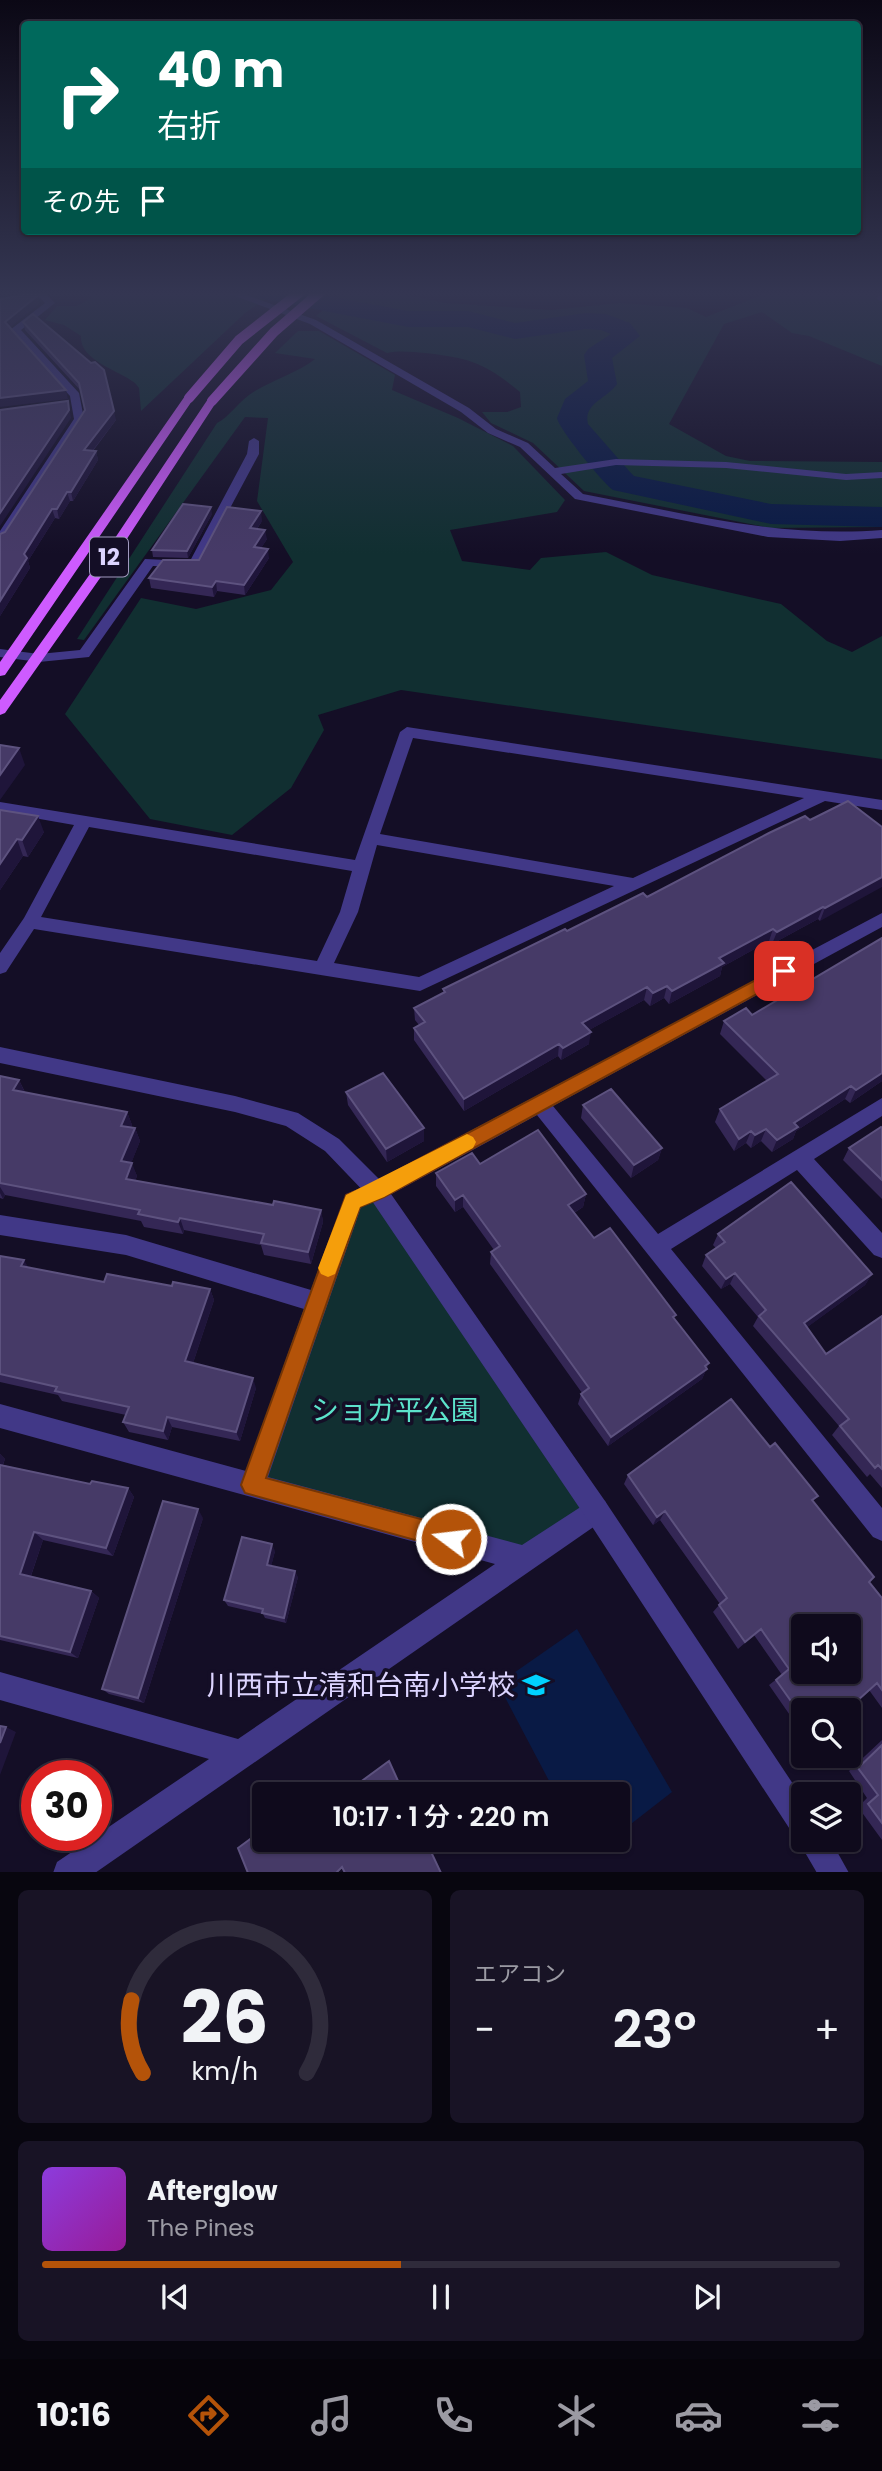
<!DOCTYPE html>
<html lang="ja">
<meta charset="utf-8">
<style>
:root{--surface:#0f0a1c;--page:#181325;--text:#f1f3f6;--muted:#9b9aa3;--line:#2f2b3b;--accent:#b45309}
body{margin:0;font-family:Poppins,"Noto Sans JP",sans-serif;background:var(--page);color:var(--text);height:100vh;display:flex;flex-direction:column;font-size:26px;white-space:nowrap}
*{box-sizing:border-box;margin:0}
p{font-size:23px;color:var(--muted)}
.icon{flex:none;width:38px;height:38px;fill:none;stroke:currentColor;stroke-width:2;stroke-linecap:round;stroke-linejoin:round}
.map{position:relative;height:1872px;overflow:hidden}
.details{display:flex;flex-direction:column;gap:18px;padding:18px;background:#08060f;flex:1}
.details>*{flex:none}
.guide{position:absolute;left:21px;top:21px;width:840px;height:214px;border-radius:7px;box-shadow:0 2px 5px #0004,0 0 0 2px var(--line);background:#00695c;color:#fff;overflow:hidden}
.tools{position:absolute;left:791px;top:1614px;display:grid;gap:14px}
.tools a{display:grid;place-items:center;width:70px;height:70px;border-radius:7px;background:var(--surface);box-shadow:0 2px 5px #0004,0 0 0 2px var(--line);font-size:35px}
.speed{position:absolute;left:21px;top:1760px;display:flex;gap:14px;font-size:35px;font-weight:700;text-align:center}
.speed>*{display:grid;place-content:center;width:91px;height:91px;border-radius:50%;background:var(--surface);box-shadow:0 2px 5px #0004,0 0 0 2px var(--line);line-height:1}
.speed .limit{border:10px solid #d22;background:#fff;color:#111}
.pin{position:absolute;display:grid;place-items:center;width:60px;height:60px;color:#fff;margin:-30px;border-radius:14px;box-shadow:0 4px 10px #0006}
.me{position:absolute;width:77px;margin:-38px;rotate:285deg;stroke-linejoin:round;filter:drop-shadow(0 0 5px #0008)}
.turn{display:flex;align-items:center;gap:24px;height:147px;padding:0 21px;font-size:32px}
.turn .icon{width:91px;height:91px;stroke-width:2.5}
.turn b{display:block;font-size:49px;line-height:60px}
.then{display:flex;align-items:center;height:66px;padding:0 21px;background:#0003;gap:14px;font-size:26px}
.big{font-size:52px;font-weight:600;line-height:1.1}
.details .tile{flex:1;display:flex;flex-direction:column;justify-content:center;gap:10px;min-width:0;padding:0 24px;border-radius:10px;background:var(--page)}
.details .dial{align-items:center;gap:0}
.dial svg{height:182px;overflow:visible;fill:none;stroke:var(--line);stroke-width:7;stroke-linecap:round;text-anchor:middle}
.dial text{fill:var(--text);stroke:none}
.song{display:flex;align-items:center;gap:21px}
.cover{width:84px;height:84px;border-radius:10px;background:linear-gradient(135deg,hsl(270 70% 55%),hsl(300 70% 35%))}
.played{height:7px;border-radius:4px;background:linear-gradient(90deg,var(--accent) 45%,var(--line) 45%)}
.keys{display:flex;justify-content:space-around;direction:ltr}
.heat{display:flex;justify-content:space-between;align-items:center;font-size:38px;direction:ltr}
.details .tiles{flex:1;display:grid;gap:18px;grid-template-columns:1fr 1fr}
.tile:last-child{grid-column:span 2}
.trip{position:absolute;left:252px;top:1782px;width:378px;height:70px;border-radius:7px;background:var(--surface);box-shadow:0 2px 5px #0004,0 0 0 2px var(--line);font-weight:600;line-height:70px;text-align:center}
.menu{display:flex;height:112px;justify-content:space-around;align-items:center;background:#06040b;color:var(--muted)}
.menu .icon{width:49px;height:49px}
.menu .active{color:var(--accent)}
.menu b{font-size:32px;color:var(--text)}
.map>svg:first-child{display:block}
.green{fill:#112f31}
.water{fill:#091a45}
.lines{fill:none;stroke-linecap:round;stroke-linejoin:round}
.river{fill:#091a45;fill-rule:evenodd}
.minor{fill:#413887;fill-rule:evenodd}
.tertiary{fill:#413887;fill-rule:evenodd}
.primary{fill:#ce5bff;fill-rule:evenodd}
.primary-bridge{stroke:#ce5bff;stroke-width:10}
.wall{fill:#342755}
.shaded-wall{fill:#1f153a}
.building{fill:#463a67;stroke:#5d527f;stroke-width:2;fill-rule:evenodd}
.route{fill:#b45309;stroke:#753606;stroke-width:2}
.slow{fill:#f59e0b}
.labels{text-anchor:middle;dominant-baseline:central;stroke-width:7;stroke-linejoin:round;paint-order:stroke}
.shield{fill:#140e26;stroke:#a099be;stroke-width:2}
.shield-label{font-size:23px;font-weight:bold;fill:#dcd4ff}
.near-park-label{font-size:28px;fill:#5ce3cb;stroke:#140e26}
.near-poi-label{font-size:28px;fill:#dcd4ff;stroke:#140e26;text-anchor:end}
</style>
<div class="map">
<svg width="882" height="1873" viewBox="0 0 882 1873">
<rect width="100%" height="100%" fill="#140e26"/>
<path class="green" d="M86,292H277L245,313L141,411L139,388L135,383C118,370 79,360 81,336L64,325L45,320L57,306H77L91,298Z
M345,292H393L445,303L551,310L620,303L687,308L706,317L770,292H882V366L809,336L792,333L762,312L724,324L669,424L726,456L750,461L882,462V527L770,528L584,491L533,443L491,423L482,412H507L521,407L520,392C485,363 470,358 425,353C412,352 400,350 387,353L316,316Z
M298,331H319L395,375L392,390L458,418L513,446L565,500L557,512L450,530L462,561L530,570L541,558L606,552L652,575L781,604L827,641L852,652L882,636V759L401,690L318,715L324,730L291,788L232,835L150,819L65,714L141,598L196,609L271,590L293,562L257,501L268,418L245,417L84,640L77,639L217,423C230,417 239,400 255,391C275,379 297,373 315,359L275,353Z
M377,1191L596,1510L525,1559L253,1485L353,1201Z"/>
<path class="water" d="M577,1629L672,1792L618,1834V1794H556L498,1684Z"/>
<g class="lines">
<path class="river" d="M255,292H307L408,311H468L515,323L586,313L606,314L630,323L640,336L612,358L617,384C607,399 583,403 588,424L630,472L634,476L771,504L882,507V527L771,524L613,490C602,482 559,429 557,418L565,399L588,381L584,355L588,349L611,334L601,330L586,329L515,339L468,327H408L267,300L258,297Z"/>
<path class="minor" d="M32,292H44L55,303L21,330L79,393L84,419L6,540L0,544V531L74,419L70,396L10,330L45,303L38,296L0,305V299Z
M225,292H238L316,320L469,408L496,429L528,443L555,468L616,459L726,462L846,474L882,472V478L846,480L726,468L616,465L561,474L583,494C684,513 778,538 882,530V538L840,541L768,537L575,499L520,447L488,433L461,412L310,324Z
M879,292H882V302L877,299Z
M254,438L259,441V454L198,568L153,566L89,657L39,662L0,657V649L39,654L80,650L145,559L190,561L247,454L249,441Z
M407,727L882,800V810L825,801L420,991L34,929L6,972L0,974V953L24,918L74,825L0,812V802L355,860L400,732ZM413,738L804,798L633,878L380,834ZM89,827L352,871L340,912L317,961L41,917ZM377,845L614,886L419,977L334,963L358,912Z
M882,913V927L553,1106L658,1234L882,1098V1116L814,1159L882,1233V1258L874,1255L797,1170L671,1249L882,1508V1541L873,1537L537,1115L384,1198L361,1207L268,1477L522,1545L596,1497L605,1501L609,1510L605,1519L95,1873H53L57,1862L209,1759L0,1700V1672L238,1739L495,1564L0,1428V1404L246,1471L304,1309L126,1255L0,1235V1215L126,1235L311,1290L346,1194L370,1184Z"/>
<path class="tertiary" d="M0,1047L235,1096L298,1113L339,1139L384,1184L605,1501L803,1799V1839H830L849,1873H817L803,1849L799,1837L793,1834L587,1519L370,1198L325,1151L286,1126L235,1112L0,1063Z"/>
<path class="primary" d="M185,396L194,398L5,675L0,676V662Z
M208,399L217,401L117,554L5,713L0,715V700L105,553Z"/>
<path class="primary-bridge" d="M189,398L239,340L300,292
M212,401L274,332L320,292"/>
</g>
<path class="wall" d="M23,322L116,420L93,451H96L98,460L73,501H70L59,519L55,518L28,561L30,568L0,616V534L5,532L85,410L81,391L25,330Z
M212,514L188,558L153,557L152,550Z
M262,521L257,529L267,539L261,548L269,558L245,595L217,591L214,597L151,588L149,578L199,560Z
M0,810L44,832L28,857L23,856L0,890Z
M810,820L882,827L820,921L818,919L772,944L769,941L722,967L720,976L669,1004L664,998L650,1006L644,1000L589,1030V1044L561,1060L558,1056L464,1111L414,1040V1028L419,1025L415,1020L414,1008L443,993V989L567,931L647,897Z
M882,938V1081L850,1103L845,1099L796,1131L793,1139L772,1152L761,1141L751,1148L746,1143L734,1151L715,1122L720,1109L767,1081L720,1034L724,1021L752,1015Z
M0,1076L19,1080L25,1092L127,1112L132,1125L131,1127L135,1128L140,1141L131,1163L137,1176L135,1181L273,1205L321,1210L323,1222L311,1264L264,1255L261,1245L184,1230L183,1234L144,1227L141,1221L5,1195L3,1199L0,1198Z
M346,1092L424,1141L387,1162L348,1105Z
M583,1105L662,1148L658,1160L631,1178L581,1118Z
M882,1128V1199L843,1160L849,1148Z
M480,1164L586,1194L583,1207L574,1213L594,1238L674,1319L709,1363L702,1379L608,1446L578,1404L581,1394L582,1393L490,1264L491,1252L494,1250L463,1207L455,1212L436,1186V1173Z
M718,1234L872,1274L865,1285L807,1327L826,1354L882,1316V1488L870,1474L867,1477L832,1435L839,1426L753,1326L758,1317L730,1284L721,1289L702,1266L706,1255L716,1248L713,1245Z
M0,1256L28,1268L104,1282L210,1289L214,1300L193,1363L256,1388L240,1441L172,1427L168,1440L129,1432L123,1422L126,1415L62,1401L58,1395L0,1382Z
M770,1447L818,1496L813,1501L869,1582L882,1598V1708L869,1690L803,1710V1734L769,1685L782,1675L754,1635L738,1649L713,1612L720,1604L660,1520L653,1525L624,1484L628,1475Z
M0,1454L5,1459L3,1465L90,1484L128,1488L134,1497L113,1556L43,1540L31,1576L91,1591L99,1598L78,1658L0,1640Z
M203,1518L144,1703L109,1694L102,1689Z
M275,1551L271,1566L298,1577L286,1623L265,1618L263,1614L228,1606L224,1600Z
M882,1740V1840L858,1807L867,1798L849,1771Z"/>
<path class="shaded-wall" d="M0,292H19L0,296Z
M52,292H72L53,297Z
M33,293H37L39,304L7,330L5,322Z
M66,390L68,399L0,407V398Z
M68,401L71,418L0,526V513Z
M114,411L116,420L86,459L84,450Z
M96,451L98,460L73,501L71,492Z
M67,492L70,501L59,519L57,509Z
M211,507L212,514L188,558L187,551Z
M52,509L55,518L28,561L30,568L0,616V601L24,554Z
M261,511L262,521L251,537L250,528Z
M265,530L267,539L256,556L254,547Z
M268,549L269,558L245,595L244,585Z
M216,581L217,591L214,597L212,587Z
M19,748L25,765L0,800V775Z
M38,816L44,832L28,857L22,840Z
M17,839L23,856L0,890V864Z
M882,877V887L820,921L825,908Z
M823,907L818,919L772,944L777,932Z
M773,929L769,941L722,967L720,976L669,1004L672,991L719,958Z
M667,986L664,998L650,1006L653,993Z
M647,987L644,1000L580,1035L582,1023Z
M591,1032L589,1044L561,1060L563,1048Z
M559,1044L558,1056L464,1111V1099Z
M882,1073V1081L850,1103L856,1090Z
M19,1080L25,1093L13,1090Z
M851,1086L845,1099L796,1131L793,1139L772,1152L777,1140L794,1123Z
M127,1112L132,1125L126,1139L121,1126Z
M135,1128L140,1141L127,1174L121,1161Z
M424,1128V1141L387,1162L386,1149Z
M766,1129L761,1141L751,1148L755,1135Z
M751,1131L746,1143L734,1151L739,1139Z
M662,1148L658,1160L631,1178L634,1165Z
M132,1163L137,1176L131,1192L126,1179Z
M0,1187L5,1195L3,1199L0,1193Z
M586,1194L583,1207L565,1218L568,1205Z
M463,1195V1207L455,1212V1200Z
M321,1210L323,1222L311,1264L308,1252Z
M180,1218L184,1230L183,1234L178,1222Z
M24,1260L31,1272L21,1266Z
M735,1273L730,1284L721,1289L726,1279Z
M872,1274L865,1285L798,1334L804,1323Z
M210,1289L214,1300L190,1372L185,1361Z
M709,1363L702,1379L608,1446L611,1437Z
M253,1378L256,1388L240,1441L236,1432Z
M167,1417L172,1427L168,1440L163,1431Z
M0,1454L5,1459L0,1471Z
M128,1488L134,1497L113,1556L106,1548Z
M198,1509L203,1518L144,1703L138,1698Z
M665,1511L660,1520L653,1525L657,1517Z
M34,1532L43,1540L29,1581L20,1574Z
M272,1544L275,1551L270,1571L267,1565Z
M295,1571L298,1577L286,1623L284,1618Z
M91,1591L99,1598L78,1658L70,1652Z
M6,1727L16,1732L0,1775V1743Z"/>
<path class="building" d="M33,293L37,296L5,322L66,390L0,398V299L37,293Z
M33,314L91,363L95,362L104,370L114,411L84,450L96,451L71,492H67L57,509H52L24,554L27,558L0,601V534L5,532L85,410L79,383L23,322Z
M68,401L69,410L0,513V410Z
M183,504L211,507L187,551L152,550Z
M227,507L261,511L250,528L265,530L254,547L268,549L244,585L216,581L212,587L149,578L163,560H199Z
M0,745L19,748L0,775Z
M848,801L882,827V877L825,908L823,907L777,932L773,929L719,958L724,963L672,991L667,986L653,993L647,987L582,1023L591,1032L563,1048L559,1044L464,1099L414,1028L425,1022L414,1008L445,992L443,989L565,929L567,931L643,893L647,897L769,833L805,816L810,820Z
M0,810L38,816L22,840L17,839L0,864Z
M882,938V1073L856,1090L851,1086L794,1123L798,1127L777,1140L766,1129L755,1135L751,1131L739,1139L720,1109L778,1074L724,1021L746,1008L752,1015Z
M383,1073L424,1128L386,1149L346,1092Z
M0,1076L19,1080L13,1090L127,1112L121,1126L135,1128L121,1161L132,1163L126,1179L273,1205L274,1201L321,1210L308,1252L261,1243L264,1234L180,1218L178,1222L138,1214L140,1210L0,1183Z
M611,1089L662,1148L634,1165L583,1105Z
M881,1127L882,1128V1180L849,1148Z
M538,1130L586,1194L568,1205L594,1238L610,1228L676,1315L673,1317L709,1363L705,1366L707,1369L611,1437L581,1394L589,1388L491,1252L500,1246L463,1195L455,1200L436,1173L472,1153L480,1164Z
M791,1182L872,1274L804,1323L826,1354L882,1316V1469L878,1465L875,1468L840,1426L849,1419L759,1316L766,1310L735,1273L726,1279L706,1255L725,1242L718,1234Z
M0,1256L24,1260L21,1266L104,1282L107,1274L172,1286L173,1282L210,1289L185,1361L253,1378L236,1432L167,1417L163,1431L123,1422L129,1407L55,1391L57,1387L0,1374Z
M731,1399L770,1447L775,1443L818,1496L812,1500L874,1577L869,1582L882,1598V1690L877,1683L847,1710H803V1718L776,1680L789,1669L761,1629L745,1642L719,1605L727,1598L665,1511L657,1517L628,1475ZM803,1626H849V1671H803Z
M0,1465L90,1484L92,1481L128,1488L106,1548L34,1532L20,1574L91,1591L70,1652L0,1636Z
M163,1501L198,1509L138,1698L102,1689Z
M242,1537L272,1544L267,1565L295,1571L284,1618L262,1613L263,1609L224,1600Z
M0,1726L6,1727L0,1743Z
M882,1745V1823L868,1804L878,1795L858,1768Z
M389,1761L404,1794H344Z
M264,1829V1839H425L441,1873H345L342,1867L336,1873H248L238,1848Z"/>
<linearGradient id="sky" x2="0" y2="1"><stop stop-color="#0b0815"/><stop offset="0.53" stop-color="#343652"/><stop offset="1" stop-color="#343652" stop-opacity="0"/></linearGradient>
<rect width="882" height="554" fill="url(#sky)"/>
<path class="route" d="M784,965L792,971L790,976L384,1197L360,1207L266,1478L451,1527L459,1530L463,1539L459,1547L451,1550L245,1493L241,1485L346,1195L370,1185Z"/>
<path class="slow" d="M467,1134L473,1137L476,1142L473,1148L384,1197L360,1207L335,1274L328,1277L321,1274L318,1268L346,1195Z"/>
<defs>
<symbol id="school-bare" viewBox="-9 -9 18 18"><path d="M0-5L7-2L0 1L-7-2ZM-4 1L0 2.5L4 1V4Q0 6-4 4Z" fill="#00d2ff" stroke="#140e26" stroke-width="2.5" paint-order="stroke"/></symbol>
</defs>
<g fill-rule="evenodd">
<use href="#school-bare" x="517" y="1666" width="38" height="38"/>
</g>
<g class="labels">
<rect class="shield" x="90" y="537.5" width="38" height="39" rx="5"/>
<g class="shield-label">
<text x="109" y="557">12</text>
</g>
<g class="near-park-label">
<text x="395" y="1410">ショガ平公園</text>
</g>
<g class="near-poi-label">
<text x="515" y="1685">川西市立清和台南小学校</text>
</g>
</g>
</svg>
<div class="tools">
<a><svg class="icon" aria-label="sound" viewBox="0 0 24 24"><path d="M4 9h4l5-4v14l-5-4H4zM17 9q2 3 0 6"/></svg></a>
<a><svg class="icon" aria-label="search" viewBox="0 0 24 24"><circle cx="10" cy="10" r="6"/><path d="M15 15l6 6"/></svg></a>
<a><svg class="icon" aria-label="layers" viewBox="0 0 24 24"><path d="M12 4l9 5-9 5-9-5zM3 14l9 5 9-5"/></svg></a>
</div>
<div class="speed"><div class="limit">30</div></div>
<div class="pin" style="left:784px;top:971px;background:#d93025"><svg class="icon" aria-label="arrive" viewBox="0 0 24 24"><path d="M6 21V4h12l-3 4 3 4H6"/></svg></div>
<svg class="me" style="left:451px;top:1539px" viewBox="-20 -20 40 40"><circle r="17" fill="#b45309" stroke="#fff" stroke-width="3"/><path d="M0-11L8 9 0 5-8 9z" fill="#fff"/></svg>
<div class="trip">10:17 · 1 分 · 220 m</div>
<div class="guide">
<div class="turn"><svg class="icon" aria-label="right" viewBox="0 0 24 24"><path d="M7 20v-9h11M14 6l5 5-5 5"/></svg><div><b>40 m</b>右折</div></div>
<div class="then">その先<svg class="icon" aria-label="arrive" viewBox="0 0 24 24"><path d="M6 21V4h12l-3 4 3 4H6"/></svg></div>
</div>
</div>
<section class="details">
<div class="tiles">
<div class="tile dial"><svg viewBox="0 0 100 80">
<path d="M14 69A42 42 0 1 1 86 69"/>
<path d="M14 69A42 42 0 0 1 9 37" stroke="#b45309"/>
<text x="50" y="56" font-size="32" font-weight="700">26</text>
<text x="50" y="72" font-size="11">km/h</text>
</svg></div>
<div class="tile"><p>エアコン</p>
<div class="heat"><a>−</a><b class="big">23°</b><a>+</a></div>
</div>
<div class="tile">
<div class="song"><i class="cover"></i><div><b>Afterglow</b><p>The Pines</p></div></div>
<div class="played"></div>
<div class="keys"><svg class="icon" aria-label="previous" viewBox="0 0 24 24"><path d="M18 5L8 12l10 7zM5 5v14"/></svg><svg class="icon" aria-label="pause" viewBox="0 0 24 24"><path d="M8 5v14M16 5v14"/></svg><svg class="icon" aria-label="next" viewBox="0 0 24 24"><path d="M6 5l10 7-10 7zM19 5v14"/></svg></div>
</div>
</div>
</section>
<nav class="menu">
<b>10:16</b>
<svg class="icon active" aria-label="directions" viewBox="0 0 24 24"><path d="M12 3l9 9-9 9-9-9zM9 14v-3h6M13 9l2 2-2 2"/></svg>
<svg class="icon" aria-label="music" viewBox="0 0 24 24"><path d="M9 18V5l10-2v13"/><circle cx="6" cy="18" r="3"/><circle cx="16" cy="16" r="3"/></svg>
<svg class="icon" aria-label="phone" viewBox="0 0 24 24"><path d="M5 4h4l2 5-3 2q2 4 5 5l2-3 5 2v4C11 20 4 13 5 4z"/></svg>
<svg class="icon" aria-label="climate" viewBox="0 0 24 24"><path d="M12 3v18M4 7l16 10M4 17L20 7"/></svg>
<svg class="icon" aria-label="car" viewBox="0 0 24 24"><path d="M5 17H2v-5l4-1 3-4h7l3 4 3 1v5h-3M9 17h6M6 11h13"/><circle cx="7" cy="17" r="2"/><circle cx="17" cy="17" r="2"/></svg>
<svg class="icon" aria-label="filters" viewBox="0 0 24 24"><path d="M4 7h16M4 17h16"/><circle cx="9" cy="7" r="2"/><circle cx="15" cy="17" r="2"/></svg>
</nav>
